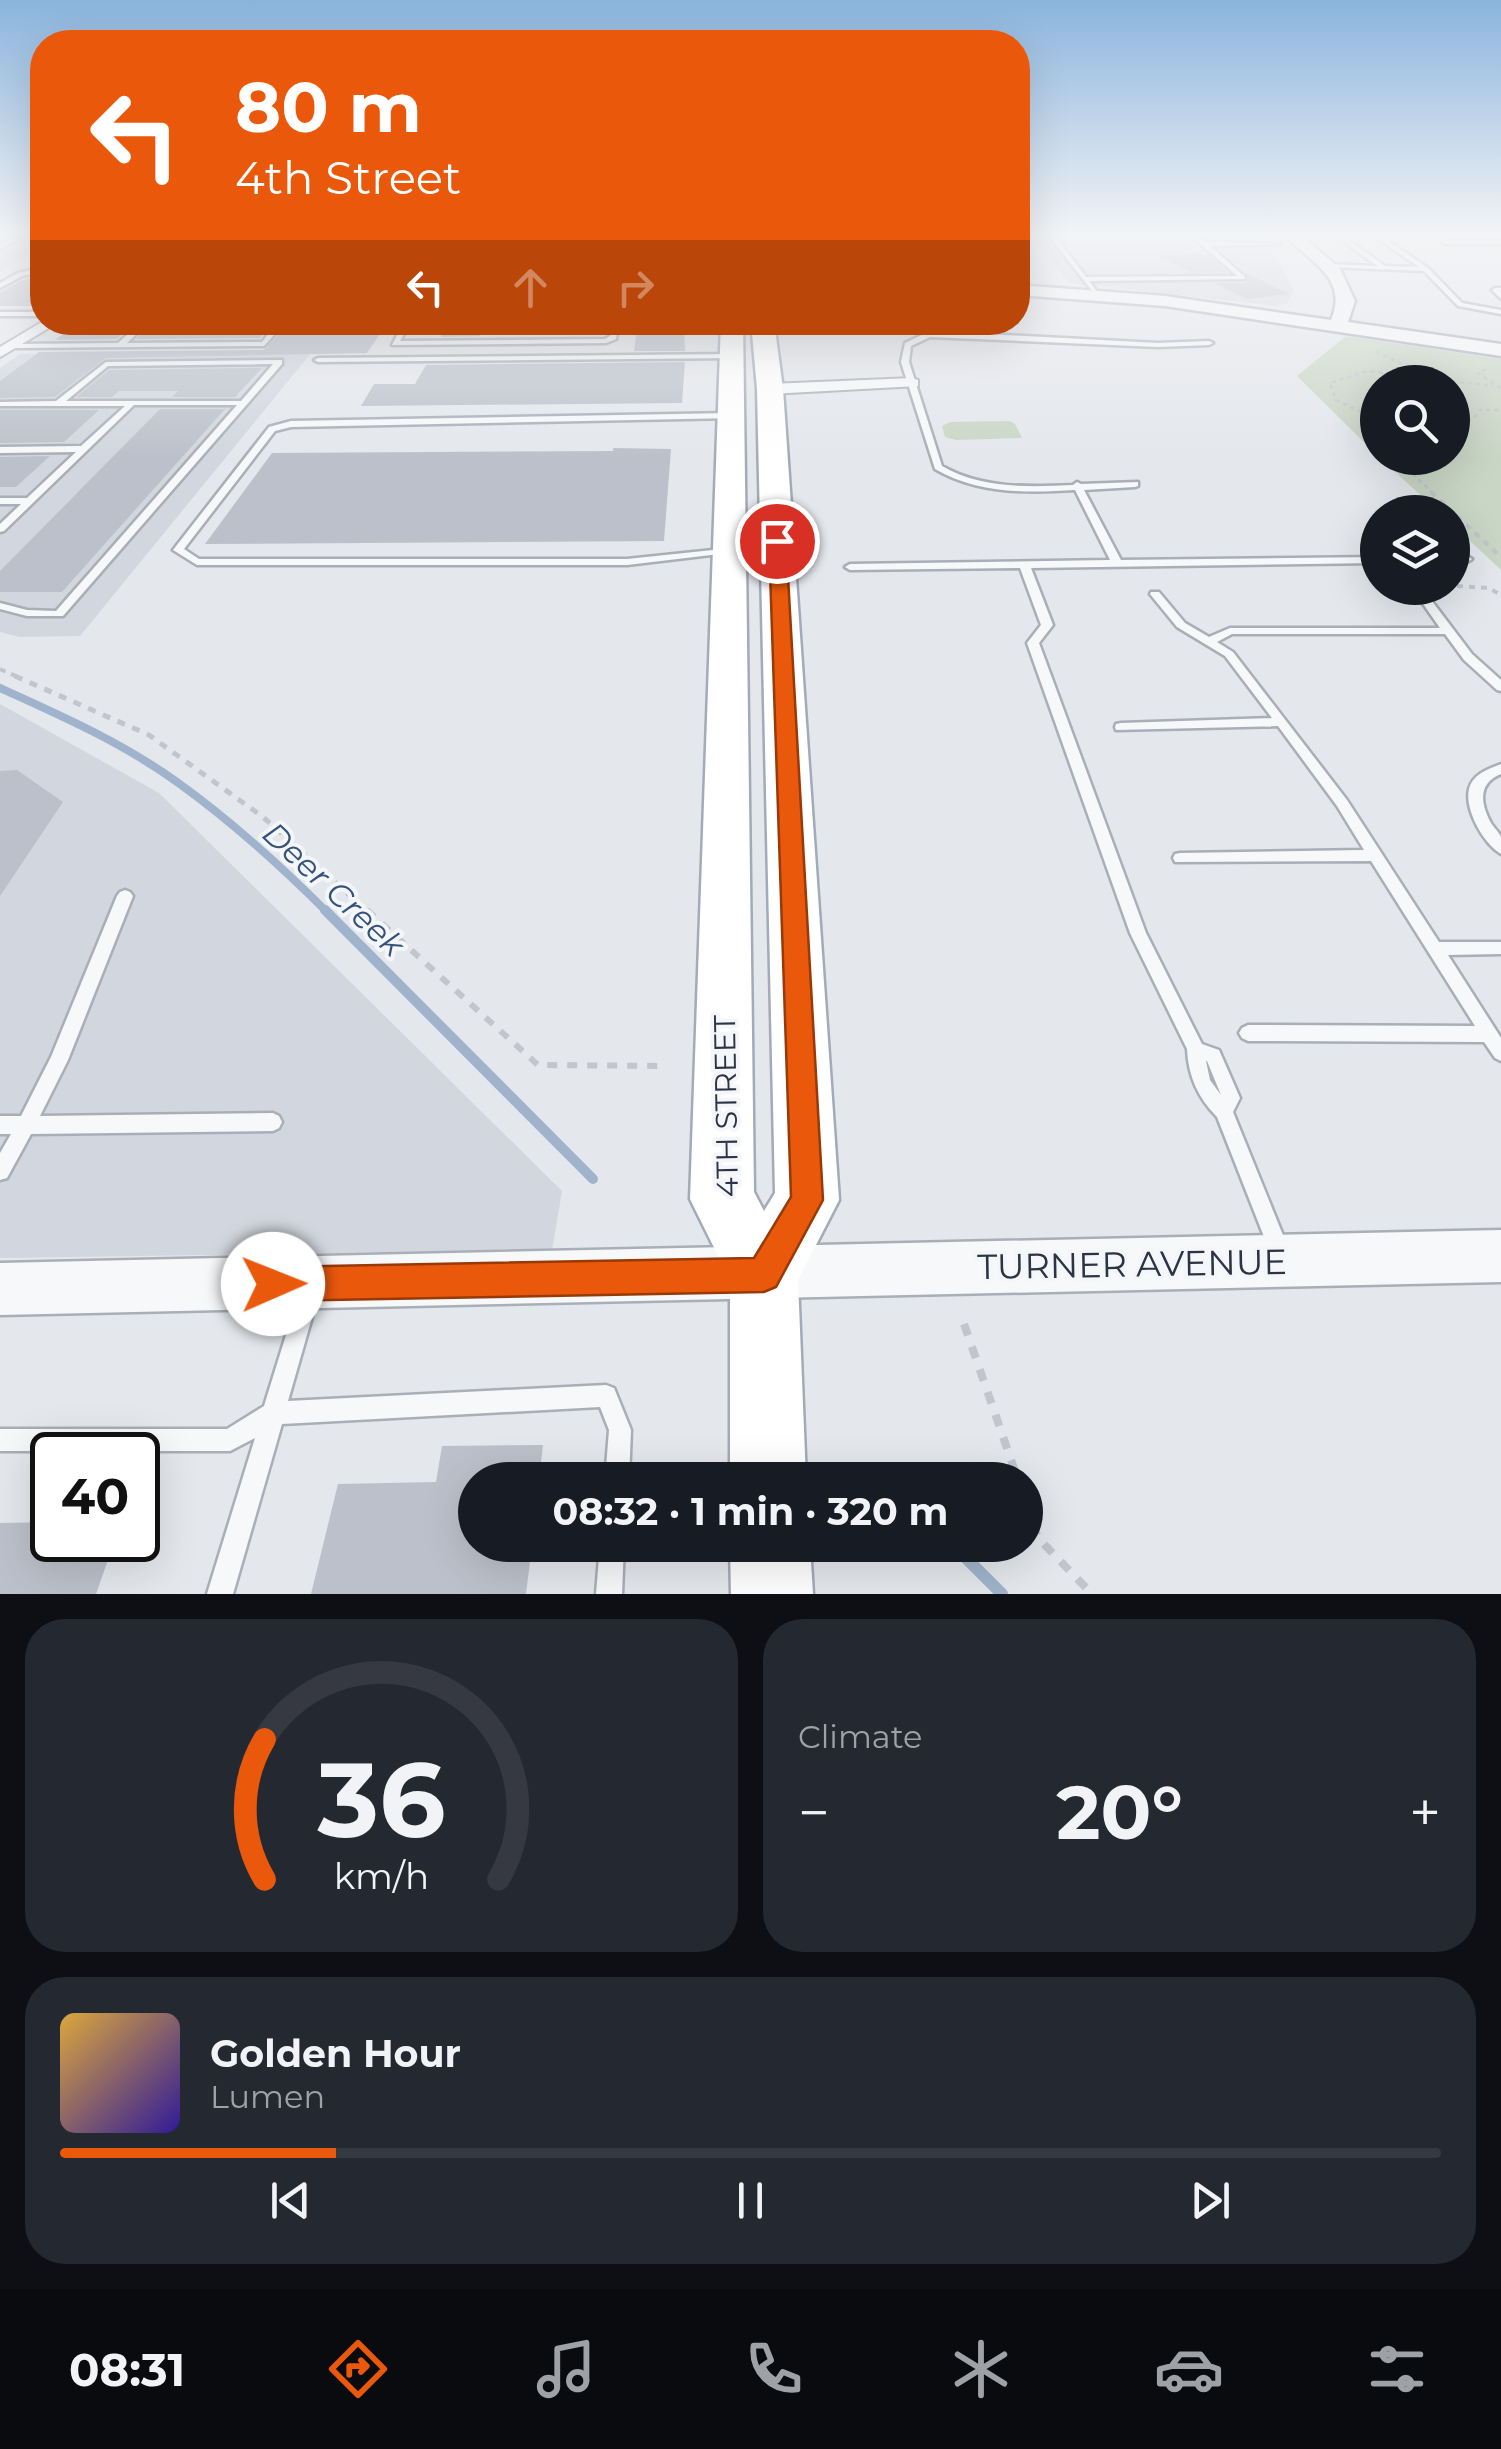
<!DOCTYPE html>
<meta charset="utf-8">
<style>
:root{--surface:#171b24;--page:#242831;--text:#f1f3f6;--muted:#9ea1a6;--line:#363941;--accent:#ea580c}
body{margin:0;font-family:Montserrat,sans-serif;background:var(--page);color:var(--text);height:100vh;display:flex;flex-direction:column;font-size:38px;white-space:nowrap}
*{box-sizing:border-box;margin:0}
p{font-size:32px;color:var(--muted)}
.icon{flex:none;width:55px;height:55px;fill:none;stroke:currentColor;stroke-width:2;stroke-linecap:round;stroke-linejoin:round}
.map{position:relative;height:1594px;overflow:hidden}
.details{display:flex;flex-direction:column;gap:25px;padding:25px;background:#0d0f14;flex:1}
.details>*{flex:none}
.top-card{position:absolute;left:30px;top:30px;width:1000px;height:305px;border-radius:40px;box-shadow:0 10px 40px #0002;background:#ea580c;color:#fff;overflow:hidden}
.buttons{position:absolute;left:1360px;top:365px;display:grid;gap:20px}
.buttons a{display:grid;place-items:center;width:110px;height:110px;border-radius:50%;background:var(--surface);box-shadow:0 10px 40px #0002;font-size:50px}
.speed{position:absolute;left:30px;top:1432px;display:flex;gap:20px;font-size:50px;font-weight:700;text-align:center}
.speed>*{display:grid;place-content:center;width:130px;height:130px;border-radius:50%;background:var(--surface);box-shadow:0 10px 40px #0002;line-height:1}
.speed .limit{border:5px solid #111;border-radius:15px;background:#fff;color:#111}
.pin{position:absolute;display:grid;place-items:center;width:85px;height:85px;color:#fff;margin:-42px;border:5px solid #fff;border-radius:50%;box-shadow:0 2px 10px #0007}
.me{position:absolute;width:110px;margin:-55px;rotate:89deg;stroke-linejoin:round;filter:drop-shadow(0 0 8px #0008)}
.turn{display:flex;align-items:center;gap:35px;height:210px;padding:0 40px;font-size:45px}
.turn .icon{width:130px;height:130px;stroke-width:2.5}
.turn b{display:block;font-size:70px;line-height:85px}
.lanes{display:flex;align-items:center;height:95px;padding:0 40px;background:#0003;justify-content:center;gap:50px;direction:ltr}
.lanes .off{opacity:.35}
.big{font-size:75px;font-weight:700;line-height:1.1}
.details .widget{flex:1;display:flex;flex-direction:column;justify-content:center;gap:15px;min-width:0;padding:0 35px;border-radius:40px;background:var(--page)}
.details .dial{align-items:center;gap:0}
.dial svg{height:260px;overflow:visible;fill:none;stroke:var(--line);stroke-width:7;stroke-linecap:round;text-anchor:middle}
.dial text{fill:var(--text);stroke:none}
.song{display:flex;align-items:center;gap:30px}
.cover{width:120px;height:120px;border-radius:15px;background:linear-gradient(135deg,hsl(40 70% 55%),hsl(250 70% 35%))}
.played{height:10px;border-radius:5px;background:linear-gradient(90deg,var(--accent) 20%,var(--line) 20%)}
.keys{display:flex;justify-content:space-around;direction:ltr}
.heat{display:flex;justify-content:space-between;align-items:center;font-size:55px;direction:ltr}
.details .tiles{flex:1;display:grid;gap:25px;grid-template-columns:1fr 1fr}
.widget:last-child{grid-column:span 2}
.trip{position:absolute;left:458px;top:1462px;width:585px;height:100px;border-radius:50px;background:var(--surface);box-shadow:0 10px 40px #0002;font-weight:700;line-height:100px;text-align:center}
.dock{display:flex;height:160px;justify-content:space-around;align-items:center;background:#090b0e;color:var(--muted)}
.dock .icon{width:70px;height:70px}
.dock .selected{color:var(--accent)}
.dock b{font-size:45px;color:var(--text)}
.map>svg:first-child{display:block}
.built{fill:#d2d6de}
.green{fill:#c9d6c5}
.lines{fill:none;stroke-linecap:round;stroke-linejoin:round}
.stream-far2{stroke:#9fb4cc;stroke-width:8}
.stream-far1{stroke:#9fb4cc;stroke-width:10}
.stream{stroke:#9fb4cc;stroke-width:12}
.building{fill:#bbc0ca}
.service-casing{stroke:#a9aeb7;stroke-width:5}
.minor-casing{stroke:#a9aeb7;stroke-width:4}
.tertiary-casing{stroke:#a9aeb7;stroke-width:5}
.primary-casing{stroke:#a3abb8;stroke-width:5}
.path-far4{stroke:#c2c5cb;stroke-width:2.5;stroke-dasharray:4 4;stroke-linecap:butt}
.path-far3{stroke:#c2c5cb;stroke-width:4;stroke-dasharray:6 6;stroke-linecap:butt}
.path-far2{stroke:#c2c5cb;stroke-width:5;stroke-dasharray:8 8;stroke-linecap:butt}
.path-far1{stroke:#c2c5cb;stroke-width:6;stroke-dasharray:10 10;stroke-linecap:butt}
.path{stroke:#c2c5cb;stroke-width:8;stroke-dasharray:12 12;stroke-linecap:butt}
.service{fill:#f7f8fa;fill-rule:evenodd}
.minor{fill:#f7f8fa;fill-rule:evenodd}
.tertiary{fill:#f7f8fa;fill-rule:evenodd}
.primary{fill:#fff;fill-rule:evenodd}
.route{fill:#ea580c;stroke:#983908;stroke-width:2.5}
.labels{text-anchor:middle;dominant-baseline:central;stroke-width:8;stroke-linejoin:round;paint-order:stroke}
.street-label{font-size:30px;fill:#2b3445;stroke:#f4f6f9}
.water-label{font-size:32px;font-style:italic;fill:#34527a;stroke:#f4f6f9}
.near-street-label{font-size:35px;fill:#2b3445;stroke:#f4f6f9}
</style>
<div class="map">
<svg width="1501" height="1594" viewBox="0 0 1501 1594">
<rect width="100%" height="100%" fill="#e4e7ec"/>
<path class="built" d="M0,236H42V246L0,272Z
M1034,236H1250L1277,258L1294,290L1287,304L1277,306L1069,283Z
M311,353L80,636L19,637L0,632V368L20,354Z
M0,704L159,793L562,1191L552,1250L0,1258Z"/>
<path class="green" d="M1346,336L1501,359V570L1453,525L1452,512H1439L1380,458H1452V382H1378L1377,455L1297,376Z
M1010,421L1015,424L1022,438L956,440L945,437L942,426L950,422Z"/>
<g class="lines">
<path class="stream-far2" d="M0,688C60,715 123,743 177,782C230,820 281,866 328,913"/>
<path class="stream-far1" d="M325,910L593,1179"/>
<path class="stream" d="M953,1545L1002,1594"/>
</g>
<path class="building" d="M1207,254L1227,272L1193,273L1157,255Z
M1246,273L1290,294L1247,299L1214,283H1245L1249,279Z
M42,277V306H0V292L23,280Z
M80,322H135L117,339L55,340Z
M153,322H256L250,332L266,331L260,338L136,339Z
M449,322H486L480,336L441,337Z
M638,322H684L685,351H634Z
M282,331H382L367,353L106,358L55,397L0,398V381L39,352L264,350Z
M685,362L682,403L361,406L374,384H415L426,365Z
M262,368L235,397H172L178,391H119L112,397H76L109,370Z
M160,409H225L62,592H0V571Z
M0,410H99L64,442L0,443Z
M613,448L671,449L664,541L205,544L272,453L613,451Z
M50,456L16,487H0V457Z
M17,770L63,802L0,896V771Z
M543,1445L539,1480H475V1545H532L526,1594H311L338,1484L436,1482L442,1446Z
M52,1522V1540H115L96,1594H0V1523Z"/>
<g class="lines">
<defs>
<path id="service" d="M16,236H23L0,249V245Z
M1049,236H1055L1086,277L1237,276L1192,236H1198L1205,242L1281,244L1210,246L1245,277V279L1089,281L1099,294L1096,296Z
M1336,236H1343L1385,266L1419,267L1374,236H1381L1428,268L1462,303L1501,310V314L1458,306L1424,271L1326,267L1328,264L1377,266Z
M1432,236H1439L1446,240H1501V244H1445Z
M1018,254L1021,259L1018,261Z
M42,268V272L22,276L0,288V283L18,273Z
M1495,288H1501V299L1492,290Z
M0,312H42V316H0Z
M141,322H149L127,343L262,342L278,322H328L283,325L264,346L17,348L13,346L17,344L118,343Z
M404,322H411L400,341L605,339L610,336L611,330L503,331L499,329L503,327L612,326V322H619L616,339L606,343L392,345Z
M945,322H952V330L958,332L961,330L960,322H967L969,331L966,333L1158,343L1209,341L1213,343L1209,345L1158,347L930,337L911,346L909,362L942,466C982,489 1028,487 1073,485L1077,482L1081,484L1138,482V486L1135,487L1084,490L1121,560L1378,557V563L1031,568L1053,625L1039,643L1146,933L1202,1044L1219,1050L1240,1098L1233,1112L1289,1250L1286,1257L1279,1260L1272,1257L1217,1117C1198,1098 1188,1076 1187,1049L1130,933L1027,643L1041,625L1020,568L850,570L845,567L850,564L1110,560L1075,490C1027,493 978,494 935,469L901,362L905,343L926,333H947ZM1206,1061H1207L1221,1095L1210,1080Z
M732,354H735V358L318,362L314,360L318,358Z
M282,360V364L63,616H27L0,609V603L27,610L56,611L237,405H134L4,531L0,532V524L21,504H0V498H27L76,452L0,453V447L81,446L125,406H0V402L56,401L106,362ZM273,364L241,401H66L108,366Z
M731,413L734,414V418L291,427L275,431L184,549L199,559H627L732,548L733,550L728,553L627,565H197L173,550L269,427L291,421Z
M1452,556H1467L1472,559L1467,562H1452Z
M1412,588H1422L1472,654L1501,680V691L1497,690L1464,660L1445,634H1232L1217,642L1233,652L1347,800L1439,942H1501V954L1448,955L1501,1038V1061L1495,1058L1484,1042L1248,1041L1242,1038L1239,1033L1242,1028L1248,1025L1475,1026L1371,861L1175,862L1173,858L1175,854L1180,853L1364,850L1337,806L1278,726L1116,730L1115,727L1116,724L1121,723L1272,718L1225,656L1177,627L1150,594L1151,592H1159L1185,623L1209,637L1230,628H1440Z
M1501,764V774C1478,783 1480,803 1491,823C1494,828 1499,832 1501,837C1501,839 1501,853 1501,854C1484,844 1464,810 1469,789C1473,774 1488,769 1501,764Z
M125,890L130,892L133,896L68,1060L40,1116L273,1113L279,1116L282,1122L279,1128L273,1131L31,1134L7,1178L0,1180V1153L11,1134H0V1116H21L51,1057L117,896L120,892Z
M309,1283L316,1286L319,1293L288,1401L606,1385L614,1388L631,1430L629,1480H605L609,1430L600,1407L282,1424L233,1594H207L255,1438L230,1451H0V1429H227L264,1406L299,1293L302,1286Z
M600,1545H624L622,1594H596Z"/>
<path id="minor" d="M42,322H59L0,357V347Z
M912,378L918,380V386L770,394L762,389L770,384Z"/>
<path id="tertiary" d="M1286,236H1302L1340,269L1355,301L1348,322L1501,344V356L1165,306L1018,295V285L1165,296L1331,320C1349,278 1310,262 1286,236Z
M1501,1230V1282L0,1315V1263Z"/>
<path id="primary" d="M721,322H743L754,1192L764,1211L775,1193L757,389L751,322H774L783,389L839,1200L798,1280L806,1480H730V1280L690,1199Z
M730,1545H810L813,1594H731Z"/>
</defs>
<use href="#service" class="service-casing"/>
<use href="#minor" class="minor-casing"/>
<use href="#tertiary" class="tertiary-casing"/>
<use href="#primary" class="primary-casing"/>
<path class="path-far4" d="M1376,352L1436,379L1367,371L1330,383L1336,400L1378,420
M1486,369L1478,373L1501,388
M1381,372L1388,382
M1436,379L1493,386
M1452,426L1474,418L1479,410H1501
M1395,458L1434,494"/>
<path class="path-far3" d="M1431,492L1501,557
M1457,586L1489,588L1501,595
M0,669L20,678"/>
<path class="path-far2" d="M15,676L149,735L263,817L369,913"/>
<path class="path-far1" d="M367,910L538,1065L665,1066"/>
<path class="path" d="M964,1324L1018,1480
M1025,1501L1038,1538L1092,1594"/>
<use href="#service" class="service"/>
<use href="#minor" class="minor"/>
<use href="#tertiary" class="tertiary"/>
<use href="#primary" class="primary"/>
</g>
<linearGradient id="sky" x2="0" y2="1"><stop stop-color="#8bb4dd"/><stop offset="0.51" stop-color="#f3f4f6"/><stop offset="1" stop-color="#f3f4f6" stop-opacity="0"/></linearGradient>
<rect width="1501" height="459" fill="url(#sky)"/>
<path class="route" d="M777,536L786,541L823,1200L776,1287L764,1292L273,1301L261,1296L256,1284L261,1272L273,1267L754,1258L791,1197L769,541Z"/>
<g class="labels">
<g class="street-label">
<text transform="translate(726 1106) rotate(-91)">4TH STREET</text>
</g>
<g class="water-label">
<text transform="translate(334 889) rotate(43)">Deer Creek</text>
</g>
<g class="near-street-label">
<text transform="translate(1132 1264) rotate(-1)">TURNER AVENUE</text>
</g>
</g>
</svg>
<div class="buttons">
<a><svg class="icon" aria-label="search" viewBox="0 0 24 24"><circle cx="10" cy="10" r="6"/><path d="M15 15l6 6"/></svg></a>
<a><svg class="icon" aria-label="layers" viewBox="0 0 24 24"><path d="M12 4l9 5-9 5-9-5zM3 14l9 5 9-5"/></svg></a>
</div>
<div class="speed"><div class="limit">40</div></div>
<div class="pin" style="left:777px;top:541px;background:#d93025"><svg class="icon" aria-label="arrive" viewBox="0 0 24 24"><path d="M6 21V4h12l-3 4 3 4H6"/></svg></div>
<svg class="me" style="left:273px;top:1284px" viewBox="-20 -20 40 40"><circle r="19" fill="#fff"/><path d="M0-13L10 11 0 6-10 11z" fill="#ea580c"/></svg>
<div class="trip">08:32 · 1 min · 320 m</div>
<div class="top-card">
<div class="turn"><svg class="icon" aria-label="left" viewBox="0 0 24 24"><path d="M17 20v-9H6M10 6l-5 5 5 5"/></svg><div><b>80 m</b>4th Street</div></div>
<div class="lanes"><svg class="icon" aria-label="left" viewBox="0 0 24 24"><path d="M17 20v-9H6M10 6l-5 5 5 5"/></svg><svg class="icon off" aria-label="ahead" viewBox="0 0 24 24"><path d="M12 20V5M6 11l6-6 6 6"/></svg><svg class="icon off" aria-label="right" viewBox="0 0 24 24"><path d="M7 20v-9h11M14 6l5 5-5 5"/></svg></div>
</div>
</div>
<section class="details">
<div class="tiles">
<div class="widget dial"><svg viewBox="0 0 100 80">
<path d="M14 69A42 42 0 1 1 86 69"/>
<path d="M14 69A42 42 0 0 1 14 26" stroke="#ea580c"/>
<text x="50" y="56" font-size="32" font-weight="700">36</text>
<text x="50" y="72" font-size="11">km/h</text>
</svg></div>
<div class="widget"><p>Climate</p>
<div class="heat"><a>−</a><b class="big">20°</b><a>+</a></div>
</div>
<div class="widget">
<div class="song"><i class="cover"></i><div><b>Golden Hour</b><p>Lumen</p></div></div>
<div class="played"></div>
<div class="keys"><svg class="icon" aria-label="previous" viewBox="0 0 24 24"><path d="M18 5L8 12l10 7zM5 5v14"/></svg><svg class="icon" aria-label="pause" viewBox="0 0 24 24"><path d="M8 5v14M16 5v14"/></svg><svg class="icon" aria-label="next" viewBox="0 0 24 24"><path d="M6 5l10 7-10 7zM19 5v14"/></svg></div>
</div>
</div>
</section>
<nav class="dock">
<b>08:31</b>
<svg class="icon selected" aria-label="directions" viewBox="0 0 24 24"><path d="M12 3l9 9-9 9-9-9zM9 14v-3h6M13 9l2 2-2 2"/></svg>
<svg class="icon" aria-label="music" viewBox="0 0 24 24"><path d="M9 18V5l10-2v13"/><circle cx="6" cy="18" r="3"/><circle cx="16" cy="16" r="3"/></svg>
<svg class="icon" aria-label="phone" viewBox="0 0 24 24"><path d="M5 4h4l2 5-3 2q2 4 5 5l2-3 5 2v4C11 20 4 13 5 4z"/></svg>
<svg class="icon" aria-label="climate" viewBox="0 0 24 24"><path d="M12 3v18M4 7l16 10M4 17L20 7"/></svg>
<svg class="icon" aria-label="car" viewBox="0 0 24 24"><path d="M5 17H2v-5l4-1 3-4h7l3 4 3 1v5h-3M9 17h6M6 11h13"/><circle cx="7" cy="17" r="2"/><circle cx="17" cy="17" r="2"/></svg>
<svg class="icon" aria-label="filters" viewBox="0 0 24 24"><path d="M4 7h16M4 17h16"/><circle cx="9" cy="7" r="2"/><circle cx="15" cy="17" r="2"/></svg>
</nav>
